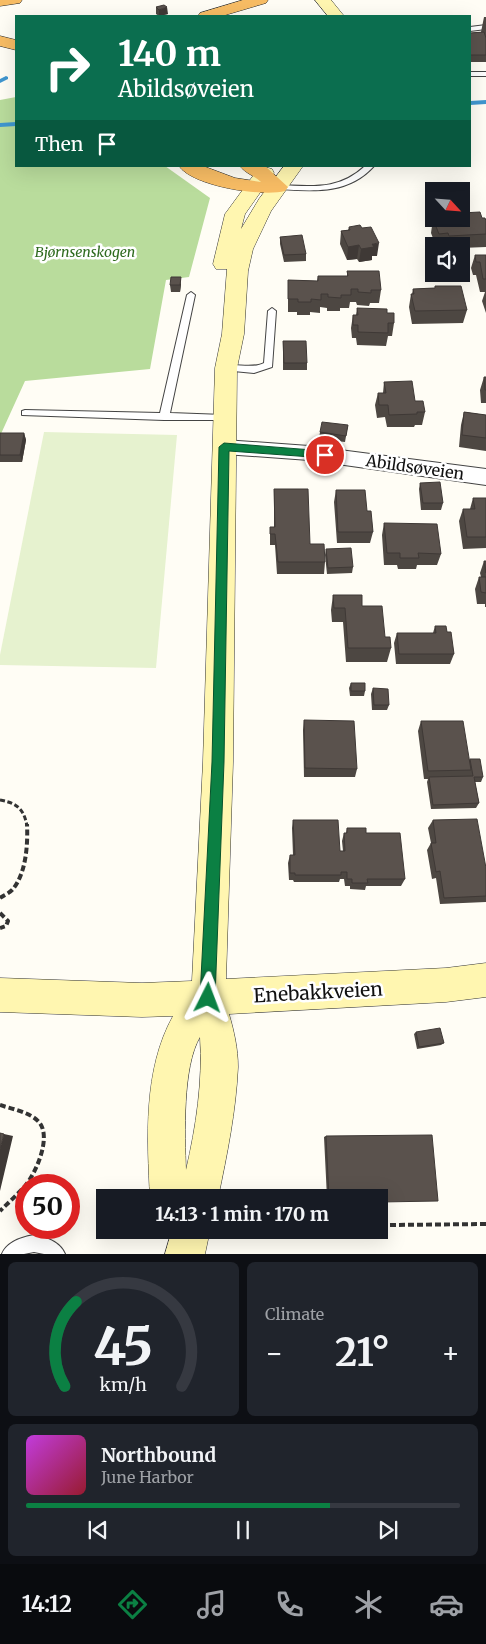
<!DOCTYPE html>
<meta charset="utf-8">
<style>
:root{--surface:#171b24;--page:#20242c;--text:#f1f3f6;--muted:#9ea1a6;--line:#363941;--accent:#0b8043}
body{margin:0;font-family:Merriweather,serif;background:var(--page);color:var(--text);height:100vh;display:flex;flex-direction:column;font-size:19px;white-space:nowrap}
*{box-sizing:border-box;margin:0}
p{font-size:16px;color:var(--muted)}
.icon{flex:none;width:28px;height:28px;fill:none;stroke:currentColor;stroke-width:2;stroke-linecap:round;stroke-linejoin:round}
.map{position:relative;height:1254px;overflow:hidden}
.details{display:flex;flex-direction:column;gap:8px;padding:8px;background:#0d0f14;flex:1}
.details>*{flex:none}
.hud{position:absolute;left:15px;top:15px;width:456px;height:152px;border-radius:0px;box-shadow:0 5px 20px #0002;background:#0b6e4f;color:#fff;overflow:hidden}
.needle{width:32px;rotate:116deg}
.controls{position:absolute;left:425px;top:182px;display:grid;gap:10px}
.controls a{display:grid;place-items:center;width:45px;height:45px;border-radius:0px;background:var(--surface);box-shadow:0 5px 20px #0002;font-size:25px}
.speed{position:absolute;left:15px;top:1174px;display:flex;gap:10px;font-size:25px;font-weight:700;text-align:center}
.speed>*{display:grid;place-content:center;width:65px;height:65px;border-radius:50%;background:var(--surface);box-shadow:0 5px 20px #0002;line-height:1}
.speed .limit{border:8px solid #d22;background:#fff;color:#111}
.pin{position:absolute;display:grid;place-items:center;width:42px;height:42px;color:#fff;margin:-21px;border:2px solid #fff;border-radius:50%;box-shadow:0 1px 5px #0007}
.me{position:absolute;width:55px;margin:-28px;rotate:3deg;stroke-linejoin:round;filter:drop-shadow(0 0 4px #0008)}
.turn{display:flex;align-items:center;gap:18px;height:105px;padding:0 20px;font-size:22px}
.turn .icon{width:65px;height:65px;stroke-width:2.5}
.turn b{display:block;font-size:35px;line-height:42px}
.then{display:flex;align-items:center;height:48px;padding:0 20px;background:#0003;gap:10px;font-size:19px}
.big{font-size:38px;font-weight:700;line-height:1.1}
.details .card{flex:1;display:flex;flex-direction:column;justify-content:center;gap:8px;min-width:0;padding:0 18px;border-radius:8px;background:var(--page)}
.details .dial{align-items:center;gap:0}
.dial svg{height:130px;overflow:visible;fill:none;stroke:var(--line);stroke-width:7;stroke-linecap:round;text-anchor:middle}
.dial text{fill:var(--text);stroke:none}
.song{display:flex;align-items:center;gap:15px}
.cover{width:60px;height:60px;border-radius:8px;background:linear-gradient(135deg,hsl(290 70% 55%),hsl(350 70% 35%))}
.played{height:5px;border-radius:2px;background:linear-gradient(90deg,var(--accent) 70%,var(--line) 70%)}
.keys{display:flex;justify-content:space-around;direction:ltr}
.heat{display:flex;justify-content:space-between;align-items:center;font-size:28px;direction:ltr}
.details .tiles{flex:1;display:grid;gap:8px;grid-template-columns:1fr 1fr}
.card:last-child{grid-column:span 2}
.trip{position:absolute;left:96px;top:1189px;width:292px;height:50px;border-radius:0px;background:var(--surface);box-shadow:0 5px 20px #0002;font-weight:700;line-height:50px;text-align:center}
.menu{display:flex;height:80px;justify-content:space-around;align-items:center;background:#090b0e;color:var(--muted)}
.menu .icon{width:35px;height:35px}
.menu .active{color:var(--accent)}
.menu b{font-size:22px;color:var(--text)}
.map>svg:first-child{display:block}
.forest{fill:#b9dc9c}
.pitch{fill:#e6f2cf}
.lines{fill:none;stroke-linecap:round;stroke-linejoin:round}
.stream{fill:#3f96cf;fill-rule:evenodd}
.service-casing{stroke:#444;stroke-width:2}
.minor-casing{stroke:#444;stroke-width:2}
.secondary-casing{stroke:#333;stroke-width:1}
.trunk-casing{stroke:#222;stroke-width:1}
.path-far1{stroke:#333;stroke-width:3;stroke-dasharray:5 2.5;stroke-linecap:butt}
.path{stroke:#333;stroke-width:4;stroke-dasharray:6 3;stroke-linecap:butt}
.service{fill:#fff;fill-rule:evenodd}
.minor{fill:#fff;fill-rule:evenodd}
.secondary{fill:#fff6b0;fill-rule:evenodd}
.trunk{fill:#f7bc64;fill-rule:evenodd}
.wall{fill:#4d4742}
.shaded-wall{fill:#3f3936}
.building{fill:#5a524d;stroke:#3f3936}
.route{fill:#0b8043;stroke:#07532c}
.labels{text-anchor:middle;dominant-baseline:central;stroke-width:5;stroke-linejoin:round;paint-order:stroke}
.far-park-label{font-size:14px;font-style:italic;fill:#2f6b1f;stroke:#fff}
.street-label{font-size:16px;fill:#111;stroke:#fff}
.near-street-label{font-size:19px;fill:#111;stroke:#fff}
</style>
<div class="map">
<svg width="486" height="1254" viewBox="0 0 486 1254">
<rect width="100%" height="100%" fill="#fffdf5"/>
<path class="forest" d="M16,97V166H165L210,198L189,277L166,280L150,369L25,381L0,436V100Z"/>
<path class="pitch" d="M44,432L177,435L156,668L0,665V655Z"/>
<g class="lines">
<path class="stream" d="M6,76L8,77V79L0,83V79Z
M486,100V104L470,105V101Z
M16,122V126L0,127V123Z"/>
<defs>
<path id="service" d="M486,25V29L470,31V27Z
M470,72H486V76H470Z
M365,166H374C348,195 313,191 278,189L274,187L278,185C312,186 338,191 365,166Z
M191,292L195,295L170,413L224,415L227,416L229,418L227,420H164L22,415V411L25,410L160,413L187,295Z
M272,308L276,311L272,367L254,373L223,370L221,368C229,361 252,370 264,363L268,311Z
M34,1235C46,1237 60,1242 65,1254H44L34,1252L24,1254H2C7,1242 22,1237 34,1235Z"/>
<path id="minor" d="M224,440L309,446L486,469V485L309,460L224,454L217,452L214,447L217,442Z"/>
<path id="secondary" d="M315,0H331L344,16H328Z
M284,166H303L271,211L253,249L248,271L244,334L237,368L233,762L226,979L446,968L486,963V997L446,1002L229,1014C234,1031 238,1049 238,1067C236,1111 227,1155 218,1198H150C147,1138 143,1070 173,1016L142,1017L0,1012V978L142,983L192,981L203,762L215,368L222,334L227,269H216L213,264L225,214L228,210L258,169L265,167L272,169L274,173L245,214L241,229L259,199ZM200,1037C203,1081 196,1127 186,1170C185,1135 182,1067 200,1037Z
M172,1230H210L205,1254H165Z"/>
<path id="trunk" d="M0,0H22L20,3L0,6Z
M243,0H268L266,3L222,16H198L200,13Z
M0,36L16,40V50L0,46Z
M179,166H203L235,178L261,182C255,176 245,173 240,166H265L288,187L285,191C262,197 192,186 179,166Z"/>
</defs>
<use href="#service" class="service-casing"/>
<use href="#minor" class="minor-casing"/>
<use href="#secondary" class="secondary-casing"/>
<use href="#trunk" class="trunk-casing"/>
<path class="path-far1" d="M0,800C17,803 24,809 27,826"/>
<path class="path" d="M0,898C4,895 10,893 13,889C26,873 28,845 27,824
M0,913L8,921L6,926L0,928
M0,1105C12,1109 30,1112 39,1122C52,1137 36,1173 25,1186C17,1195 8,1203 0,1211
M390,1225L486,1224"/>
<use href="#service" class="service"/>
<use href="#minor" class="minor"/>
<use href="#secondary" class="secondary"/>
<use href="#trunk" class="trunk"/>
</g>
<path class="wall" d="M156,7L168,14L159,16L156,14Z
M484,17H486V62H470V33L481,32Z
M461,213L482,218L486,221V247L461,248V246H436L431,233L433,219L459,220V219H461Z
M349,227L377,256H372V260L359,262L357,259L347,260L340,244L341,231L348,230Z
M280,237L306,254V261L284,262L280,244Z
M475,255H486V313L482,301L485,292H480L476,275H473L471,268Z
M347,271L381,290L379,303H370L369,306L357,305L356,302H350L349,308H340V311H327V308L320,307V313L310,312V315H297V312H288V280L317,281L318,276H347Z
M181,284L180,292H171L170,285Z
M435,286L467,310L463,323L412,324L409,307L411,294H412L413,289L435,288Z
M357,308L387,313L394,323L392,336H388L386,346L357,345L356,338H352L351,328L353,315H356Z
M283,341L307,363V370H283Z
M484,377H486V403H481L480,390Z
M384,382L415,401L425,412L422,425H415L414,427H387L385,417L377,418L375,405L378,393H383Z
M464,412L486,415V451L459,447L461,425Z
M348,425L345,442L319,439L320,432Z
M0,433H24L26,440L22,462H0Z
M420,483L443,503L441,510H421L419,489Z
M274,489L310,544L325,562L324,574H277L275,545H270V527H274Z
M336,490L367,511L373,532L370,543H337L334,502Z
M473,498H486V548L463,549L459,521L463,509H470Z
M384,523L441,554L437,565H417L416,569H398L397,565H384L382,535Z
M326,549L353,567L352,573L327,574L325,555Z
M484,561H486V607H485V604H477L475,589L479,577H481L480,573Z
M333,595L362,606L385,637L391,648L387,662H346L343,622H332L331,610Z
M435,626L447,632L454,654L450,664H396L394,643L397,633H433Z
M351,683L365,691L364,696H350L349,688Z
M373,688L389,705L387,710H372L371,694Z
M304,720L357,769L355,777H304L303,730Z
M421,721L469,761L470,759L483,777L481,782H475L479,803L476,808L431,809L427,782L428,779H424L418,731Z
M293,820L340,851H343L342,841L344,833H346L347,828L366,833L405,879L401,886H366L365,890L350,889V886H345L344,879H340L339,882H294L293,880H289L288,863L290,855H293L292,828Z
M433,820L486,868V902L440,904L436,878L432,879L427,850L431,843L428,828Z
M416,1032L444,1043L441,1045L417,1049L414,1034Z
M326,1136L380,1198H327L324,1137Z"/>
<path class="shaded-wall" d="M167,7L168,14L159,16V10Z
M379,243L377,256H372V260L359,262L361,249L372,244Z
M359,245L357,259L347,260L348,247Z
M181,277V284L180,292V285Z
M24,433L26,440L22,462L20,455Z
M4,1134L13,1136L0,1191V1149Z"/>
<path class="building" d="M164,5L167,7L159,10L156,7Z
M484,32L486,38V55H470V33Z
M480,212L482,218H485L486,221V234L449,236L448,233L439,234L433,219L463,220L461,213Z
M360,225L362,228L371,227L379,243L372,244L374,247L361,249L359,245L348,247L341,231L350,230L349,227Z
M302,235L306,254L284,255L280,237Z
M475,255H486V279H483L480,262H476Z
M347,271H379L381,290H371V293L358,292V289H351V295H341V298L328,297V294H321V300L311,299V302H298V299H288V280L318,281V276H348Z
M171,277H181L180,285H170Z
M435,286H461L467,310L415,311L411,294H414L413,289L435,288Z
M357,308L387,309V313H394V323H388V333L358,332V325H353V315H358Z
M283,341H306L307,363H284Z
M484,377H486V390H485Z
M412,381L415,401H423L425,412H417V414L389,415L388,405H379L378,393H386L384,382Z
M464,412L486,415V438L462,435Z
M322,422L348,425L346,436L320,432Z
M0,433H24L20,455H0Z
M440,482L443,503H423L420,483Z
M274,489H308L310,544H324L325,562H278L275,534H270V527H275Z
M336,490H365L367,511H371L373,532H338Z
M473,498H486V537H467L463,509H475Z
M384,523L437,524L441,554L418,553L419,558H400V553H387Z
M351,548L353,567L328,568L326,549Z
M484,561H486V573Z
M479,577H486V593L481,592Z
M333,595H362V606H382L385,637H390L391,648H348L345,608H334Z
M435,626H446L447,632H451L454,654H399L397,633H436Z
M351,683H365V691H351Z
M373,688L388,689L389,705H374Z
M304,720L354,721L357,769L305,768Z
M421,721H463L471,770L428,771Z
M470,759H480L483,777H474L479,803L433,805L429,777L473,776Z
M477,819L486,868V896L444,898L440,871L436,872L431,843H436L433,820Z
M293,820H338L340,851H345L344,833H347V828H366V833H400L405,879H367L368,883H352V879H347V872H341V875H295V873H290V855H295Z
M440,1028L444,1043L419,1047L416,1032Z
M0,1133L4,1134L0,1149Z
M432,1135L438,1201L380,1202V1198H329L326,1136Z"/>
<path class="route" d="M224,443L325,451L330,455L325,458L229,451L224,762L215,998L213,1003L208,1005L203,1003L200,998L212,762L219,447Z"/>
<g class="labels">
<g class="far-park-label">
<text x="85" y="252">Bjørnsenskogen</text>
</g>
<g class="street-label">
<text transform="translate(415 467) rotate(8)">Abildsøveien</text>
</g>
<g class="near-street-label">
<text transform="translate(318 992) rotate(-3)">Enebakkveien</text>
</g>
</g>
</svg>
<div class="controls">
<a><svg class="needle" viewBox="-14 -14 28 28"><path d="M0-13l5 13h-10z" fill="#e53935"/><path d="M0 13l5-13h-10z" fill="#9ea1a6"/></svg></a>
<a><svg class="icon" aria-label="sound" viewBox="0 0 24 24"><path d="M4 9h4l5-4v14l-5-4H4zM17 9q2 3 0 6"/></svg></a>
</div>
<div class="speed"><div class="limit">50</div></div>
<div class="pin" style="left:325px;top:455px;background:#d93025"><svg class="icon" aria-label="arrive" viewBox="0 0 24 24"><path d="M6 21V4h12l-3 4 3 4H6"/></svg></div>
<svg class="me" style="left:208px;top:998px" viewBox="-20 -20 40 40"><path d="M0-17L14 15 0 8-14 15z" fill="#0b8043" stroke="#fff" stroke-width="4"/></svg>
<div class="trip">14:13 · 1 min · 170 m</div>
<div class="hud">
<div class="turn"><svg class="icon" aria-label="right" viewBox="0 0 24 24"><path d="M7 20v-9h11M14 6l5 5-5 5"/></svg><div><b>140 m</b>Abildsøveien</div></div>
<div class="then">Then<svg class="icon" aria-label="arrive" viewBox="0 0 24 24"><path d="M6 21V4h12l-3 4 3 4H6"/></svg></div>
</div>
</div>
<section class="details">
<div class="tiles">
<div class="card dial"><svg viewBox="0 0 100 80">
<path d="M14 69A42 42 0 1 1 86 69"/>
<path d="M14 69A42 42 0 0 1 21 17" stroke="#0b8043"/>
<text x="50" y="56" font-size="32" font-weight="700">45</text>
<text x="50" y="72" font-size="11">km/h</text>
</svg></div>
<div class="card"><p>Climate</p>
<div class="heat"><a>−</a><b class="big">21°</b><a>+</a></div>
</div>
<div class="card">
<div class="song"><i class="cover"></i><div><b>Northbound</b><p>June Harbor</p></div></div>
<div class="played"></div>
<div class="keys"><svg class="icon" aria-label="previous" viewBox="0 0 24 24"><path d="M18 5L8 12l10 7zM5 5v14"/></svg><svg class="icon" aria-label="pause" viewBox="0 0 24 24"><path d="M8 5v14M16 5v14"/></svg><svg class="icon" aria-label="next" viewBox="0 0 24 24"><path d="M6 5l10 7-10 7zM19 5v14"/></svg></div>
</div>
</div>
</section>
<nav class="menu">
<b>14:12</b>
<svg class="icon active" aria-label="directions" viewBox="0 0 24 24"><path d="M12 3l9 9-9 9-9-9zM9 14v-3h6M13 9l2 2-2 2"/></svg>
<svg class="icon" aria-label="music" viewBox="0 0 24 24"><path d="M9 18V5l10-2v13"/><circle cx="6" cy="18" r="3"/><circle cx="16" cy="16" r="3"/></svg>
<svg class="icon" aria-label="phone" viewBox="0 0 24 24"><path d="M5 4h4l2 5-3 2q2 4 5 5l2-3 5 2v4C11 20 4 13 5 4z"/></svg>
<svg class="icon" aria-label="climate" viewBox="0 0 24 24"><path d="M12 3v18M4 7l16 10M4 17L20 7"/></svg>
<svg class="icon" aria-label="car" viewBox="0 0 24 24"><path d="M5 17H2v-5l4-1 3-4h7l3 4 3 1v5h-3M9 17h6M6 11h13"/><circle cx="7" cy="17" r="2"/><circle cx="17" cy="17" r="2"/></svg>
</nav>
